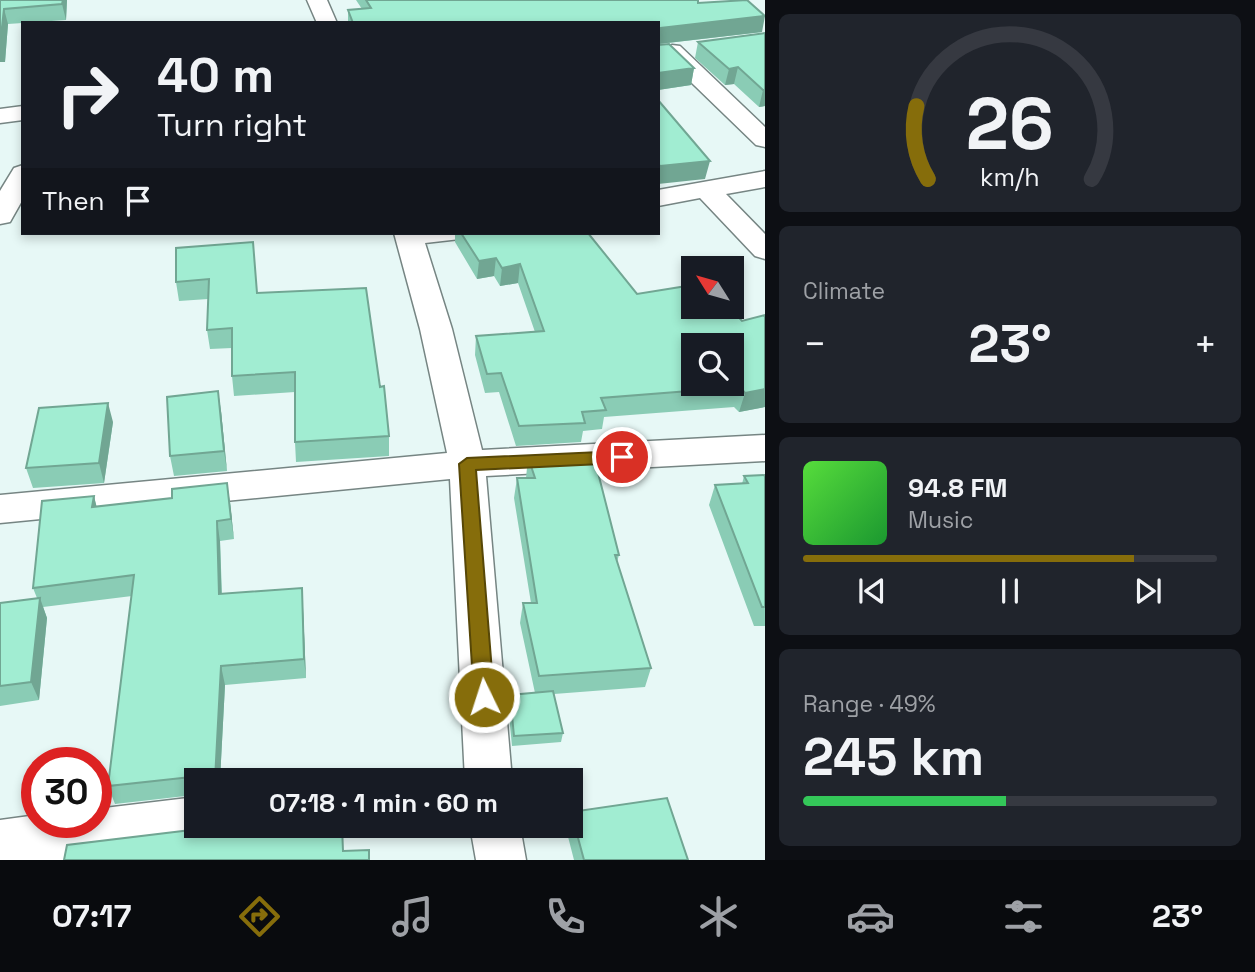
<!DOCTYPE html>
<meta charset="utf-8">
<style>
:root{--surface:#171b24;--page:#20242c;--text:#f1f3f6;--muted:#9ea1a6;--line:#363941;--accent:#866d0b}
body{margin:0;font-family:"Space Grotesk",sans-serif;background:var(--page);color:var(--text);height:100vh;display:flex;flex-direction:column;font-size:26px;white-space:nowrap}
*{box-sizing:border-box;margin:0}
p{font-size:23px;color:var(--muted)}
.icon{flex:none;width:38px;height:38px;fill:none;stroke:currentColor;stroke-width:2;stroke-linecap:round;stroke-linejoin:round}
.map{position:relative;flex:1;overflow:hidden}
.drawer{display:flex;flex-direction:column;gap:14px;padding:14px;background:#0d0f14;width:490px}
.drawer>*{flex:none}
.top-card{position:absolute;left:21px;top:21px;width:639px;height:214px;border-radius:0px;box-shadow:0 4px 10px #0003;background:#171b24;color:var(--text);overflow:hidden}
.needle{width:46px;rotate:307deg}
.tools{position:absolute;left:681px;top:256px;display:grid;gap:14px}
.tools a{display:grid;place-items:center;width:63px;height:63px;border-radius:0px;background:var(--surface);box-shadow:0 4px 10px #0003;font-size:35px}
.speed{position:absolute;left:21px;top:747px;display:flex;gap:14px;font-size:35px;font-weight:700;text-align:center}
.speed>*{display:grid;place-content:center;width:91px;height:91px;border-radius:50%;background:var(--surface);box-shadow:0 4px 10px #0003;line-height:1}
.speed .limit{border:10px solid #d22;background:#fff;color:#111}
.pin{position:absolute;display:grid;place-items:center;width:60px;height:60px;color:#fff;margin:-30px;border:4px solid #fff;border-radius:50%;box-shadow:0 2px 7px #0007}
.me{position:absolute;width:77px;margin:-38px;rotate:356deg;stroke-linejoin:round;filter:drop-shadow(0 0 5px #0008)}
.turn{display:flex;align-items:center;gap:24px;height:147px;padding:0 21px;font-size:32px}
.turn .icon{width:91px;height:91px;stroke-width:2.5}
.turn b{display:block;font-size:49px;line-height:60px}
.then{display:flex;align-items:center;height:66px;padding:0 21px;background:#0003;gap:14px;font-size:26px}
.big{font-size:52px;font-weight:700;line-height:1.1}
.drawer .tile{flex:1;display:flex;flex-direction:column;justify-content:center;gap:10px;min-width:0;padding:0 24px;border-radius:10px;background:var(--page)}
.drawer .dial{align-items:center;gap:0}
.dial svg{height:182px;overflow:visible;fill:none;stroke:var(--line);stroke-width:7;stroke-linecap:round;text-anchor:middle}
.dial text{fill:var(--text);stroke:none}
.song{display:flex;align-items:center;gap:21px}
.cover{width:84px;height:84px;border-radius:10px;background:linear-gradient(135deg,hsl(110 70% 55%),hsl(130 70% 35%))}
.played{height:7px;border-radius:4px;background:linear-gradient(90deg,var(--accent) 80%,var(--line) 80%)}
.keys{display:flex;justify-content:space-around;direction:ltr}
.heat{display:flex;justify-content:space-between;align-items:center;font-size:38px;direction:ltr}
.charge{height:10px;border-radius:5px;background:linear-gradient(90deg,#34c759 49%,var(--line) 0)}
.trip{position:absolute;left:184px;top:768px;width:399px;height:70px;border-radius:0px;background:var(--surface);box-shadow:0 4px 10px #0003;font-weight:700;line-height:70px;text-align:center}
.tabs{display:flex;height:112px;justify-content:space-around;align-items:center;background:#090b0e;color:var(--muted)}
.tabs .icon{width:49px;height:49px}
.tabs .current{color:var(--accent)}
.tabs b{font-size:32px;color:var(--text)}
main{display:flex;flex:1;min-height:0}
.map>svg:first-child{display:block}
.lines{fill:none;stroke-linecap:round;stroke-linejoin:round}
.minor-casing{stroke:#768583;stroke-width:3}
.minor{fill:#fff;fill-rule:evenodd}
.wall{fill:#8accb5}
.shaded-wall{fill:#71a693}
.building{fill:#a1edd2;stroke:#71a693;stroke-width:2;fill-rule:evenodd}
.route{fill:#866d0b;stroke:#574707;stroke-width:2}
</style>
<main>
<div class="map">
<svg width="765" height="860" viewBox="0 0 765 860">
<rect width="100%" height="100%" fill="#e7f8f6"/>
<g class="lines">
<defs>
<path id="minor" d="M307,0H327L337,23H317Z
M672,45L680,46L765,127V147L756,145L664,56L661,51Z
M23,106V120L0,123V109Z
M23,165V199L10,222L0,224V191L14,168Z
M765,171V187L726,194L765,234V259L755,256L700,198L658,206V190Z
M394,233H464L460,239L425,243L452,329L482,450L765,435V461L486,476L512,780H465L450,479L0,523V495L447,453L420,329Z
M196,797V826H218L213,838L196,845L70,860H0V820L37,815V822H96V809Z
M470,826H520L526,860H476Z"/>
</defs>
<use href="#minor" class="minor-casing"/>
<use href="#minor" class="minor"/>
</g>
<path class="wall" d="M0,0H67L66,20L8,24L5,62Z
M356,0H698V3L762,32L659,44L694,68L691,85L658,90V23H348V10L362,9Z
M765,33V106L759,107L734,84L725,85L695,58L698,42Z
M455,233H588L637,294L742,321L765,315V407L739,412L734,407L604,417L602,429L583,431L581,442L516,446L499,392L485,393L475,355L476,336L535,332L518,283L500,286L494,276L477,279L455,242Z
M176,248L257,293L380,387L389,436V456L296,462L295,442V392L234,396L232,376V348L210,349L207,330L208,299L179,301L176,282Z
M221,411L227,471L174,476L170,456Z
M113,422L104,483L33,488L26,468Z
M528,457L619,555L617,562L651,668L645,687L554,694L563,733L561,742L512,746L508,704L510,695L535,693L520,623L523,603H531L514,498L517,478H526Z
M765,475V626H754L709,505L715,485L742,484L744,476Z
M94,496L96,506L230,503L234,539L220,541L222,594L302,588L306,678L225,685L220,780H196V814L194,806V795L115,804L108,786L132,596L43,607L47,618L39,700L0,706V603L37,598L33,588Z
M571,812L688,860H574L566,829L567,826H570Z"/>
<path class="shaded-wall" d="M63,0H67L66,20L62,4Z
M4,9L8,24L5,62H0V45Z
M765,16L762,32L658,44L661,28Z
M738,67L734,84L725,85L729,69Z
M694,68L691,85L658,90V73Z
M763,90H765V106L759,107Z
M710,161L705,179L658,184L660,166Z
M496,258L494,276L477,279L479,261Z
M520,264L518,283L500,286L502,268Z
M765,389V407L739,412L745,393Z
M218,391L221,411L227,471L224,451Z
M108,403L113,422L104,483L99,463Z
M227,483L230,503L234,539L231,519Z
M94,496L99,516L92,507Z
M217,521L220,541L222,614L219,594Z
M302,588L303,608L306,678L304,659Z
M40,598L47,618L39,700L31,682Z
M221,666L225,685L220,780H215Z"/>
<path class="building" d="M0,0H63L62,4L4,9L0,45Z
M366,0H698V3L747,0L765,16L661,28L659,45L669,44L694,68L658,73V23H353L348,10L371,8Z
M765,33V90H763L738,67L729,69L698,42Z
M658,100L710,161L660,166L658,163Z
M461,233H588L637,294L693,285V306H728L742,321L765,315V389L745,393L740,387L601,398L606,410L582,412L585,423L519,426L501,373L487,374L476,336L544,331L520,264L502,268L496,258L479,261ZM693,345H732V383H693Z
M253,242L257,293L366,288L380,387L384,386L389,436L295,442V372L232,376V328L207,330L209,279L176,282V248Z
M218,391L224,451L170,456L167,397Z
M108,403L99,463L26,468L39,408Z
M593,453L619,555H615L651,668L539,676L523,603H537L517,478H535L528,457Z
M765,475V607H762L715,485L748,483L744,476Z
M227,483L231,519L217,521L219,594L302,588L304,659L221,666L215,780H196V806H194V779L191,777L108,786L134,575L33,588L42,501L94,496L92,507L172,498V489Z
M40,598L31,682L0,686V603Z
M553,691L563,733L514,736L510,695Z
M667,798L688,860H584L571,812Z
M202,826H213V829L283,826H342L343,851L369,850V860H64L67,845L191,830Z"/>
<path class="route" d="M622,451L630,457L622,463L476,470L494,697L491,704L484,706L477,704L474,697L459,464L467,458Z"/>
</svg>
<div class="tools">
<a><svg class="needle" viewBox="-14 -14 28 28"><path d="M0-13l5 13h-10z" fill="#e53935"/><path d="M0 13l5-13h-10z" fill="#9ea1a6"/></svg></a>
<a><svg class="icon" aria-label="search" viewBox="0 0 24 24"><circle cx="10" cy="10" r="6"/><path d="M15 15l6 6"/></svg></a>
</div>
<div class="speed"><div class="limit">30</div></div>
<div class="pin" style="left:622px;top:457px;background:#d93025"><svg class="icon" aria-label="arrive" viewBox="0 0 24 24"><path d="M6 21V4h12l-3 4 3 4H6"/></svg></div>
<svg class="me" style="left:484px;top:697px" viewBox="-20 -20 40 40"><circle r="17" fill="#866d0b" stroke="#fff" stroke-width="3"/><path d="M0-11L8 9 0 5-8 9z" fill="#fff"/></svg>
<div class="trip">07:18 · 1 min · 60 m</div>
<div class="top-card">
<div class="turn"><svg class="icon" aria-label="right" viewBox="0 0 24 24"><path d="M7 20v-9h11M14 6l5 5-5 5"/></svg><div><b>40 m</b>Turn right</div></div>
<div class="then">Then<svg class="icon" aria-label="arrive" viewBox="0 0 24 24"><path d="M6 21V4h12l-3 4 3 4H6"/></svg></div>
</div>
</div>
<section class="drawer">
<div class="tile dial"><svg viewBox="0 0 100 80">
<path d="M14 69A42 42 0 1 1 86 69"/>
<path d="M14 69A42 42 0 0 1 9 37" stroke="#866d0b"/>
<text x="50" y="56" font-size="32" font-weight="700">26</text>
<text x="50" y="72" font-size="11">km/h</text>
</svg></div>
<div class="tile"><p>Climate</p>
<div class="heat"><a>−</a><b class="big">23°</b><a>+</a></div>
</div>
<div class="tile">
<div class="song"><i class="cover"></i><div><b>94.8 FM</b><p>Music</p></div></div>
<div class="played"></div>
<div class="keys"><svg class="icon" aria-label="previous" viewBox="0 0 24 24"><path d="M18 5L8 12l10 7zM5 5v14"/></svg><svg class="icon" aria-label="pause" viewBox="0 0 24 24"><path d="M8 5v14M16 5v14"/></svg><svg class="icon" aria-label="next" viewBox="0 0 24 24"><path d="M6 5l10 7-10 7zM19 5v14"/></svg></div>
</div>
<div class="tile"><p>Range · 49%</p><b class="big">245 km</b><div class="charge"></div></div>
</section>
</main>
<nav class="tabs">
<b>07:17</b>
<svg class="icon current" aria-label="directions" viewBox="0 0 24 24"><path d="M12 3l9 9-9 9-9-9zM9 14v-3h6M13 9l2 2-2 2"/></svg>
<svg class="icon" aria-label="music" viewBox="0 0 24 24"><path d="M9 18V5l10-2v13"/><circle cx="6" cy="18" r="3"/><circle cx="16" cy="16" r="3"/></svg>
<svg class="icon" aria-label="phone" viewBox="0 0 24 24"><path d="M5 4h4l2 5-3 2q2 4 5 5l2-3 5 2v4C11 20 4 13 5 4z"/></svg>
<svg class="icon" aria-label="climate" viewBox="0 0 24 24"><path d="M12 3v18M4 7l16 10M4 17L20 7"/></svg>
<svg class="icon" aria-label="car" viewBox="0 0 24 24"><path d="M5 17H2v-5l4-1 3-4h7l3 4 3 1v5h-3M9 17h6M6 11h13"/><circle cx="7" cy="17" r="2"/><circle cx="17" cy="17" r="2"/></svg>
<svg class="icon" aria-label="filters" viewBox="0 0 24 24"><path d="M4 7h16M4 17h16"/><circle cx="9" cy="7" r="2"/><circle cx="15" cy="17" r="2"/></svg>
<b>23°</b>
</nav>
